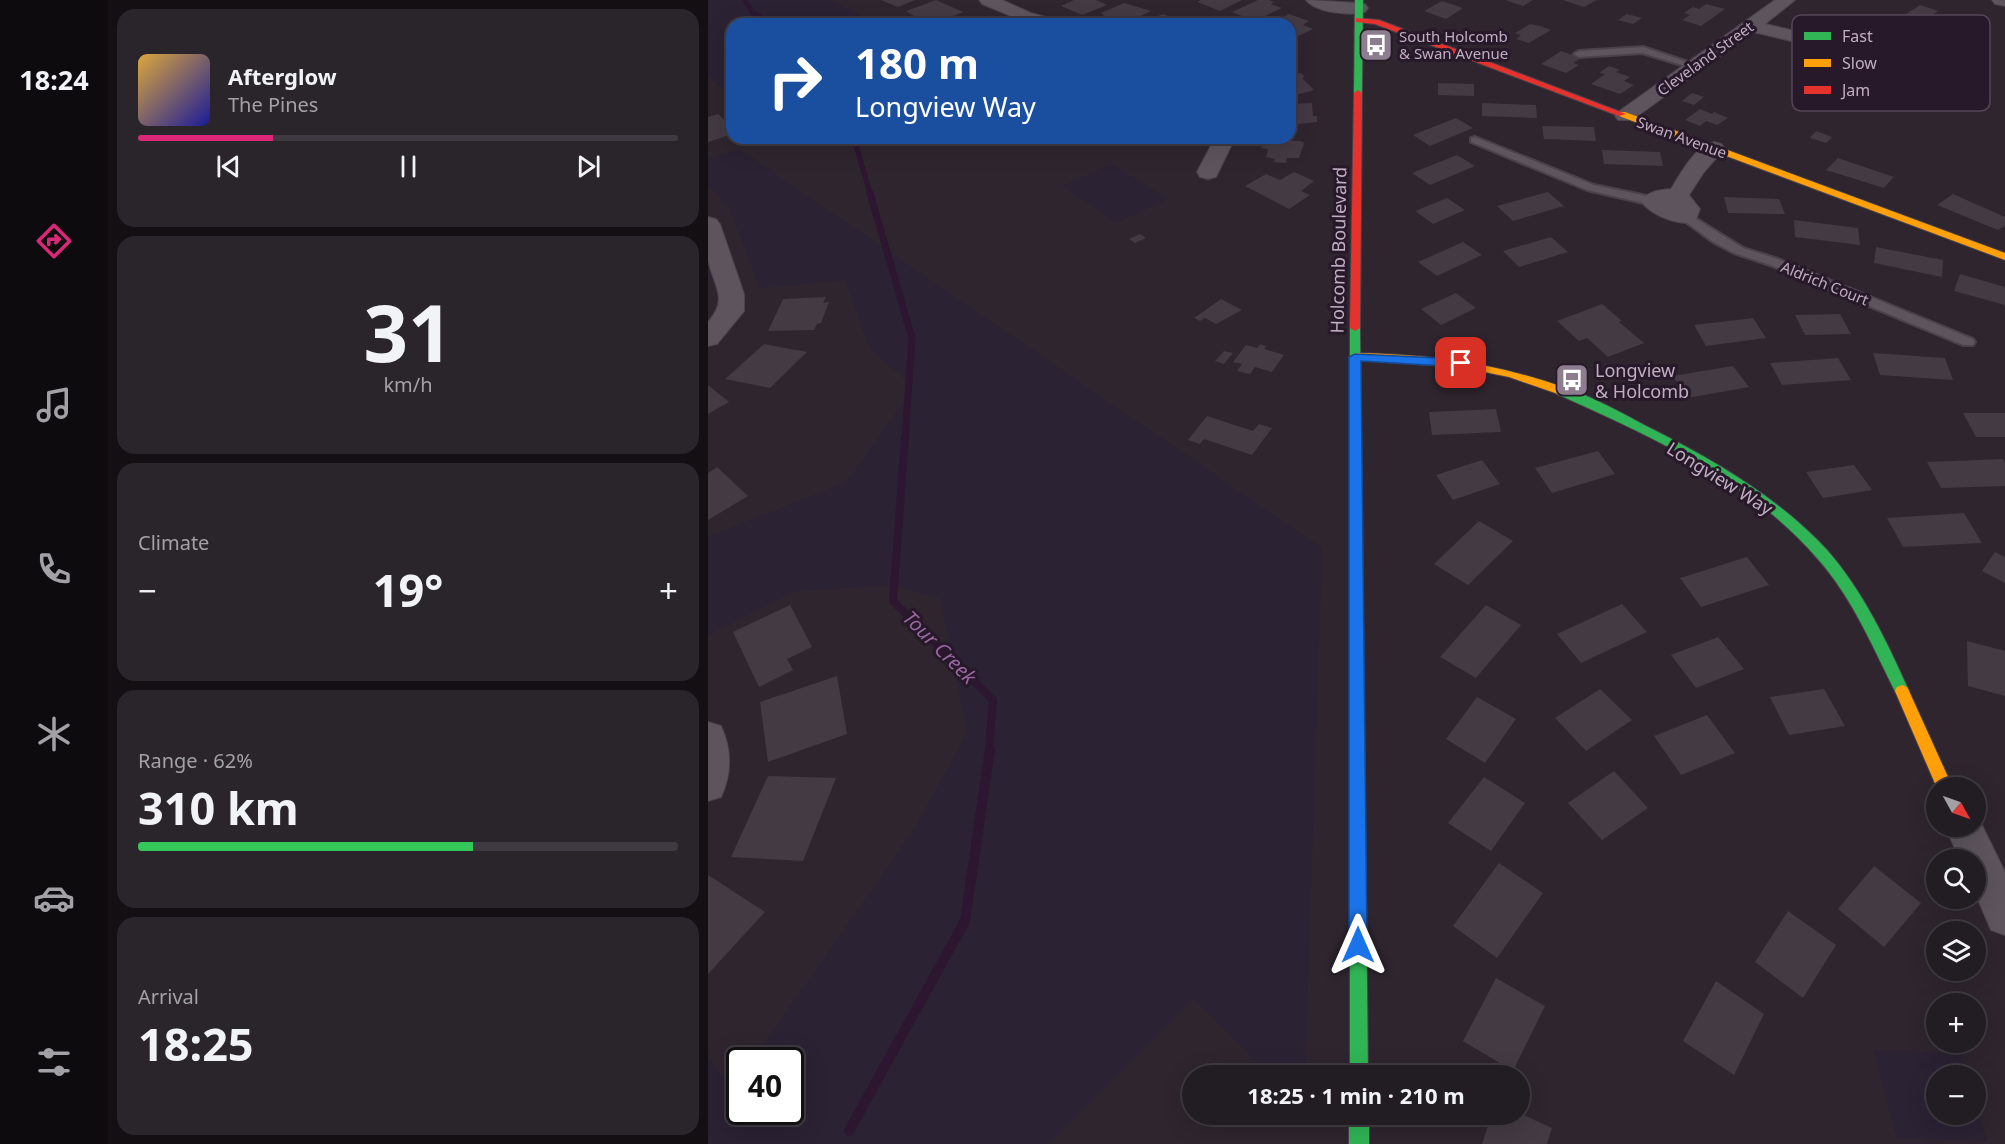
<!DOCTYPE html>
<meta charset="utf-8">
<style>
:root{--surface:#221c23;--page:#2a252b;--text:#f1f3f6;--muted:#a2a1a6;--line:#3f3a41;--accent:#db2777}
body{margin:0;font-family:"Noto Sans",sans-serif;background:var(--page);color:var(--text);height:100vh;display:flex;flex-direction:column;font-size:22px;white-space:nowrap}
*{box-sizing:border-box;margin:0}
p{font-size:20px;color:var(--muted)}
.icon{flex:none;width:33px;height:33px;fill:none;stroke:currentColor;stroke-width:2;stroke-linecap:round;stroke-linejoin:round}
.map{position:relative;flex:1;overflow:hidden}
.panel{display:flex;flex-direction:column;gap:9px;padding:9px;background:#130f13;width:600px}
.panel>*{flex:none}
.hud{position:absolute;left:18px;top:18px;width:570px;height:126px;border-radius:18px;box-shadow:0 6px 24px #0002,0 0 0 2px var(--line);background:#1a4fa0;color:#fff;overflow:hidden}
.needle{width:39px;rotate:130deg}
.buttons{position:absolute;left:1218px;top:777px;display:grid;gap:12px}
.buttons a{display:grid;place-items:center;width:60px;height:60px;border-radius:50%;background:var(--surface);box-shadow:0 6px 24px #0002,0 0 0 2px var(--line);font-size:30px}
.speed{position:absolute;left:18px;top:1047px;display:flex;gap:12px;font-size:30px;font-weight:700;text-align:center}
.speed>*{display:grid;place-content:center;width:78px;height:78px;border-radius:50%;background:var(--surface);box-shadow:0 6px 24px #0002,0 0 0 2px var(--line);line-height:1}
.speed .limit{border:3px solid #111;border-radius:9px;background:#fff;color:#111}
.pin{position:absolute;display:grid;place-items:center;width:51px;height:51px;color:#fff;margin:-26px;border-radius:12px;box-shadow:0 3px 9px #0006}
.me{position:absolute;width:66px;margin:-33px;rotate:0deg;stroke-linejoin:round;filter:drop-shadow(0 0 4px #0008)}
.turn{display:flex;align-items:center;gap:21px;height:126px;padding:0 30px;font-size:27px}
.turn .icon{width:78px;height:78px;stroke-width:2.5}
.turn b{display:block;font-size:42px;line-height:51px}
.big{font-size:45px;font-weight:700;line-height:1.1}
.panel .widget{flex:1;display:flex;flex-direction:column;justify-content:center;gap:9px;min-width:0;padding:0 21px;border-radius:18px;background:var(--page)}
.panel .dial{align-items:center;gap:0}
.dial b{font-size:78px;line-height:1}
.song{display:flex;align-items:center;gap:18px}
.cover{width:72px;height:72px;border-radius:9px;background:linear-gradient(135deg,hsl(40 70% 55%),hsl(240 70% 35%))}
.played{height:6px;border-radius:3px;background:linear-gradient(90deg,var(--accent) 25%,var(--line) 25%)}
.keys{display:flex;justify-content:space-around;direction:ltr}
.heat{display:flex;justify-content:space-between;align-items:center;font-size:33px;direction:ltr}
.charge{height:9px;border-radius:4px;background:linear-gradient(90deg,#34c759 62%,var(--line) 0)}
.trip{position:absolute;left:474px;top:1065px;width:348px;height:60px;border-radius:30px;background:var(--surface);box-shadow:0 6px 24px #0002,0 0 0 2px var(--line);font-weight:700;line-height:60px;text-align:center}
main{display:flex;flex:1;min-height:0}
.dock{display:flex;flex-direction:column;width:108px;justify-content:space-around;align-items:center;background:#0e0b0e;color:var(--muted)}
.dock .icon{width:42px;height:42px}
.dock .current{color:var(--accent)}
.dock b{font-size:27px;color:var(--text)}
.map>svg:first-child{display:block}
.green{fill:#2b2234}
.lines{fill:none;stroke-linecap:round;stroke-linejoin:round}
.stream-far3{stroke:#2d1630;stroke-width:5}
.stream-far2{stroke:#2d1630;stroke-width:7}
.stream-far1{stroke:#2d1630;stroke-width:8}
.stream{stroke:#2d1630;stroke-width:10}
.building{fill:#433a44}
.lane-casing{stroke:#4b414c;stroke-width:4}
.street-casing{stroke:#4b414c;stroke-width:2}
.fast-casing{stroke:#4b414c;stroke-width:2}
.slow-casing{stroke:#4b414c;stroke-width:2}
.jam-casing{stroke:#4b414c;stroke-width:2}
.lane{fill:#5d545e;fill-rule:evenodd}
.street{fill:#5d545e;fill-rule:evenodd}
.fast{fill:#30b455;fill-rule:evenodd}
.slow{fill:#ff9f0a;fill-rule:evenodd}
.jam{fill:#e5322d;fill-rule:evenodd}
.route{fill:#1a73e8;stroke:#114b97;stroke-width:1.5}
.labels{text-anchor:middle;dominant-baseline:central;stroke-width:6;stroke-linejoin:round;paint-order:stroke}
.far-poi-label{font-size:15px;fill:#c0adc2;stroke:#271929;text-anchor:start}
.far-street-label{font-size:15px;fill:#c0adc2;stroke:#271929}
.street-label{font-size:18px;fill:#c0adc2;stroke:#271929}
.poi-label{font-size:18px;fill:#c0adc2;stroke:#271929;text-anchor:start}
.water-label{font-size:20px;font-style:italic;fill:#97689f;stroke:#271929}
.key{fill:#271929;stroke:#554557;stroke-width:1.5}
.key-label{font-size:16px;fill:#c0adc2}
</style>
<main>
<nav class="dock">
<b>18:24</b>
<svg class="icon current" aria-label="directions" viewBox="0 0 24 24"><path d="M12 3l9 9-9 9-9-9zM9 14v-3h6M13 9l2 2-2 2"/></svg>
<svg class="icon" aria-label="music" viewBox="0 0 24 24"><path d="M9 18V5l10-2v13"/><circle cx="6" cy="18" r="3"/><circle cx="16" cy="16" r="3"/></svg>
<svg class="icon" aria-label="phone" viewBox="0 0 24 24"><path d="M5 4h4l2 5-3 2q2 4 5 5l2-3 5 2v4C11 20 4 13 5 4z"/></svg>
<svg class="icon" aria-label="climate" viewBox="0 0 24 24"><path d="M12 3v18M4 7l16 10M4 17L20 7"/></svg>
<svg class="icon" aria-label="car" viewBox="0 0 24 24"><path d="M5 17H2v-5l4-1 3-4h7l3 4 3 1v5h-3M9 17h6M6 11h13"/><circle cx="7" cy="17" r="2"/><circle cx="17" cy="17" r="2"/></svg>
<svg class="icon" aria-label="filters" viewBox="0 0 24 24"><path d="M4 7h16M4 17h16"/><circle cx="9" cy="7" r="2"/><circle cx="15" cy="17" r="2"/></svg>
</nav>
<section class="panel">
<div class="widget">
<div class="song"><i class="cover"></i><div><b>Afterglow</b><p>The Pines</p></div></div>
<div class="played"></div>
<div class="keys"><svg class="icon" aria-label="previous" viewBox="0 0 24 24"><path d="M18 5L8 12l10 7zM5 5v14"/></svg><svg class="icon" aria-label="pause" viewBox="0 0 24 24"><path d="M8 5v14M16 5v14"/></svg><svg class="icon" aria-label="next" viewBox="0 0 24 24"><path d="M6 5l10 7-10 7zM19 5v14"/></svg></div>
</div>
<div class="widget dial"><b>31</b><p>km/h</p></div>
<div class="widget"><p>Climate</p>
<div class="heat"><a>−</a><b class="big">19°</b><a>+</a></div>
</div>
<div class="widget"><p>Range · 62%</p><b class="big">310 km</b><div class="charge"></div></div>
<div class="widget"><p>Arrival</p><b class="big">18:25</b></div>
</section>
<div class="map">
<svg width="1297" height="1144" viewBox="0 0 1297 1144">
<rect width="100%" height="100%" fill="#2e252f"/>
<path class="green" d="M0,0H122L171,24H24V98L0,75Z
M31,149L614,548L597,1075H562L486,998L340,1144H0V1057L23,1090L31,1079L32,1112H82V1060H45L207,828L259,733L232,598L183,585L88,591L0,635V537L139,482L206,387L162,349L137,280L52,288L22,209L0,185V159Z
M404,164L459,199L408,223L354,186Z
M1166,1050L1252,1054L1259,1075L1228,1076V1114H1268V1104L1279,1141L1189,1138Z"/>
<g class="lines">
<path class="stream-far3" d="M37,0L44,12L64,24
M146,138L162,194"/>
<path class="stream-far2" d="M162,193L204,338L197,439"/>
<path class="stream-far1" d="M197,438L185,601L285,700L281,750"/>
<path class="stream" d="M141,1131L257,921L282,749"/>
</g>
<path class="building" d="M173,0H207L190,7Z
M228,0L255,12L225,24H219L198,11Z
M366,0H388L399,5L374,15L353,6Z
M493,0H534L512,11L489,2Z
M550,0H561L566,2L563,4L574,8L546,21L524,12Z
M797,0H825L815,6Z
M855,0H889L876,7Z
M734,1L755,8L738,19L716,11Z
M416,3L443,11L416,24H403L390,18L396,15L393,13Z
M998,4L1017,9L993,26L974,20L982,15L976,13L985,7L991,9Z
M1212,5L1230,11L1223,16L1241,22L1248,17L1265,23L1250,33H1244L1192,18Z
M455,14L480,24H431Z
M581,14L601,21L595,25L605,29L590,36L582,33V24H560Z
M919,14L934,18L925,24L910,20Z
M1105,14L1131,24L1136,19L1158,26L1152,31L1161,33L1151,41L1095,22Z
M262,16L276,23L250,24L246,22Z
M822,24L832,26L843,30L821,43L808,39L813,35L807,33Z
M853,51L873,58L865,63L871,65L858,73L833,64Z
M901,66L912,70L908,72L922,77L916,81L926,85L912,94L883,84L897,74L891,73Z
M593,73L597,77L594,78L606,90L582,97V75Z
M730,83L766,84V96L730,95Z
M984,93L996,97L986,105L974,101Z
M604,103L605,116H609V122L582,125V104Z
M774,103L828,105L829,118L774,116Z
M992,109L1004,114L1006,112L1020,118L1009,125L998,121L992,126L977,120Z
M10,114L24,127V134L0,142V117Z
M748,118L765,128L722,146L705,135Z
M834,126L886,127L888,141L836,139Z
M1108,131L1124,137L1118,143L1102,138Z
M445,138H475L460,146Z
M556,140L592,141L596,143L591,158H579L578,163L566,162L567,159L558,157L560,149L553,148Z
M894,150L952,152L955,166L896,164Z
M749,155L767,166L722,185L704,173Z
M1130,158L1186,177L1176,188L1118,170Z
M586,172L606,181L593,191L602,195L581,209L537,186L558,174L572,180Z
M840,192L856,206L805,221L789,206Z
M1245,194L1297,217V226L1290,230L1229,205Z
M1016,197L1071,199L1077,214L1020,213Z
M739,198L757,210L725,224L707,211Z
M1086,220L1150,228L1152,245L1087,237Z
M432,234L438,238L427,243L421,239Z
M843,237L860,252L811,267L795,251Z
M755,242L774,255L729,276L710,262Z
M1168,247L1235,260L1234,277L1166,263Z
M1252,274L1297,287V305L1246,291Z
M748,293L768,308L733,325L713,309Z
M118,297L115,303L121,302L113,323L109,324L106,330L60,331L75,299Z
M513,299L534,310L508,324L497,318L492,321L486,318Z
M894,304L914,321L911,322L936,343L900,357L879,338L871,341L849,321Z
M1132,314L1143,334L1097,335L1087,315Z
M1045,318L1058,338L998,346L986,325Z
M56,344L99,352L62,388L17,379Z
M552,344L558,346L556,349L576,355L564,372L547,367L542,374L529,371L534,364L525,362L538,345L549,348Z
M516,351L525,353L516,364L507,361Z
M1165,353L1237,358L1245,380L1172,375Z
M1130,358L1143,380L1074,385L1062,363Z
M1025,366L1041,387L979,398L965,376Z
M0,385L21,402L0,414Z
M788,409L793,432L724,435L721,412Z
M1255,413H1297V437H1268Z
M499,416L545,431L551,424L564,428L544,455L496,439L492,444L480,440Z
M890,451L907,474L844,493L827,468Z
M1295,459L1297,463V486L1233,488L1219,462Z
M774,460L792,484L745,500L728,475Z
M1146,465L1164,490L1115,498L1098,472Z
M9,467L40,496L0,520V473Z
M1256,513L1274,543L1195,547L1179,518Z
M771,521L805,541L760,585L726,564Z
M1287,552L1297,557V583L1274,571Z
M1039,557L1061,585L993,607L972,578Z
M914,604L939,632L873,663L849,634Z
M82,605L104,647L79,659L85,670L51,687L25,632Z
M778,605L813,625L768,678L732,657Z
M1010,637L1036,669L988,688L963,655Z
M1259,641L1297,651V696L1260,686Z
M129,676L139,734L60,762L52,702Z
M892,689L924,720L878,751L847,718Z
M1116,689L1137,726L1081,735L1062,697Z
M769,697L808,719L777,763L738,739Z
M999,715L1027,753L973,775L946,736Z
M906,771L940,808L894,840L860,803Z
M60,776L128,778L95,861L23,857Z
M776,777L817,803L783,851L740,823Z
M791,863L835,893L789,958L745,926Z
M1166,866L1213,903L1176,947L1130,909Z
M0,875L57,912L0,974Z
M1080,911L1128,945L1095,998L1047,962Z
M788,978L837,1006L805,1071L755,1041Z
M1008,981L1056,1014L1026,1075L975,1041Z
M812,1113L844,1128L839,1144H774L784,1114Z"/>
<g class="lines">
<defs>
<path id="lane" d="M935,47L992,66L987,69L934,53L871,57L866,54L871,51Z
M767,137L886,185L944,197L950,201L944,205L879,190L763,142V138Z
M979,213L1035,248L1070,259L1265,339L1267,342L1265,345H1255L1062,265L1026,253L1005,242L975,220V214Z"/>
<path id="street" d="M271,0H294L323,13L349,20L352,24H322L274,4Z
M598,0L651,3L657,4L660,8L657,12C642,16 609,13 598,0Z
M1067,0H1087L1057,24L1150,45L1152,49L1150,53L1143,55L1045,32L924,120H910L907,116L910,112Z
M1284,0H1297V6L1287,4Z
M507,138H527L508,177L500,179L492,177L489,172Z
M1006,142L1013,144L1017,148L996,172L981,195L992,209L987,222C970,226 942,215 933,201C940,191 951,190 963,189C973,173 986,147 1006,142Z
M0,217L8,219L12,224L36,294V311L9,344L0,346V322C21,298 6,287 0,260C0,247 0,231 0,217Z
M0,722L13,726C24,750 24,773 13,797L0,801Z
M1268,813L1297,872V935L1283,930L1268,895V860H1252L1237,826H1268Z"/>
<path id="fast" d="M647,0H655L654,93L650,96L646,93Z
M647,325L652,328L660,1076H642V328Z
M853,387C886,396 918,416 948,431C1009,462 1072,499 1119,550C1155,591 1179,642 1201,691L1199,695L1194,697L1189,695C1165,648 1145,598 1109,558C1042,480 940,435 849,394L847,391Z
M641,1114H661V1144H641Z"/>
<path id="slow" d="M911,112H917L1297,253V260L911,116Z
M647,353C720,354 789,363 857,388L859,391L853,395L801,377L752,367L643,360L641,357Z
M1194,685L1199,687L1201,691L1245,788H1229L1187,691L1189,687Z"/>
<path id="jam" d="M648,18L671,20L918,114L911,116L667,24L648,22Z
M650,90L654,93L652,328L647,331L642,328L646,93Z"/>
</defs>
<use href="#lane" class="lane-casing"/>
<use href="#street" class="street-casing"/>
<use href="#fast" class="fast-casing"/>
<use href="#slow" class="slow-casing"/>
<use href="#jam" class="jam-casing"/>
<use href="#lane" class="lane"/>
<use href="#street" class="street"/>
<use href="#fast" class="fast"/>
<use href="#slow" class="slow"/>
<use href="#jam" class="jam"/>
</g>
<path class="route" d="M647,354L753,359L759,363L753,367L653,361L659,945L656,951L650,954L644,951L641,945V357Z"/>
<defs>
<symbol id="bus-square" viewBox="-11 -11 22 22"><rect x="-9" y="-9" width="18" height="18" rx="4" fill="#8d7d8f" stroke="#271929"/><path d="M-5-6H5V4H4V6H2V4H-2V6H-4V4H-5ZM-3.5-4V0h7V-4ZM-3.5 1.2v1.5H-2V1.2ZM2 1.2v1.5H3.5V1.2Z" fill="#fff"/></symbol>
</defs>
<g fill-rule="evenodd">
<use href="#bus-square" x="649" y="26" width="38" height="38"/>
<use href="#bus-square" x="845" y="361" width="38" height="38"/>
</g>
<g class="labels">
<g class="far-poi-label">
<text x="691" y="36">South Holcomb<tspan x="691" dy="17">&amp; Swan Avenue</tspan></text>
</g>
<g class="far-street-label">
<text transform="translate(997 58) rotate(-36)">Cleveland Street</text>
<text transform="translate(974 137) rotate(20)">Swan Avenue</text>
<text transform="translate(1117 283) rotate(22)">Aldrich Court</text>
</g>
<g class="street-label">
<text transform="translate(630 250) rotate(-89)">Holcomb Boulevard</text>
<text transform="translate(1012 478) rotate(32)">Longview Way</text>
</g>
<g class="poi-label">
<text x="887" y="370">Longview<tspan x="887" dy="21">&amp; Holcomb</tspan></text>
</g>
<g class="water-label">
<text transform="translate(232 647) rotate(45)">Tour Creek</text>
</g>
</g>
<rect x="1084" y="15" width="198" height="96" rx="9" class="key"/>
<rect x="1096" y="32" width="27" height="8" fill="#30b455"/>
<rect x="1096" y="59" width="27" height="8" fill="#ff9f0a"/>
<rect x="1096" y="86" width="27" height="8" fill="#e5322d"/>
<g class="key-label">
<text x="1134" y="42">Fast</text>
<text x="1134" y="69">Slow</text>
<text x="1134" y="96">Jam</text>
</g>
</svg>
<div class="buttons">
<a><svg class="needle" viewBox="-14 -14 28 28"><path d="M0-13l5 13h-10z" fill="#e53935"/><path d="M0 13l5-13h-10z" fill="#a2a1a6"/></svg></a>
<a><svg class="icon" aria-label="search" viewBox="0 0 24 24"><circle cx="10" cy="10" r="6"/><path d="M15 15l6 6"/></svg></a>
<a><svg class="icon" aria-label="layers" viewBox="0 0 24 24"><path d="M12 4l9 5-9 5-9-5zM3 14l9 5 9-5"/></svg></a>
<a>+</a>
<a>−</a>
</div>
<div class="speed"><div class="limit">40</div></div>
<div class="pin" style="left:753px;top:363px;background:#d93025"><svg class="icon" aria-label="arrive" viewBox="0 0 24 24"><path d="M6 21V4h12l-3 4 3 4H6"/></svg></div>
<svg class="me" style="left:650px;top:945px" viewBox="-20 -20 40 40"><path d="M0-17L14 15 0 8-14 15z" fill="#1a73e8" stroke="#fff" stroke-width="4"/></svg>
<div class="trip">18:25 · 1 min · 210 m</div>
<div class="hud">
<div class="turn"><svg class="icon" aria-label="right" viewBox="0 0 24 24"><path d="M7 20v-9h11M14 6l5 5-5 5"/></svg><div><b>180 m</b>Longview Way</div></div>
</div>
</div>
</main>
